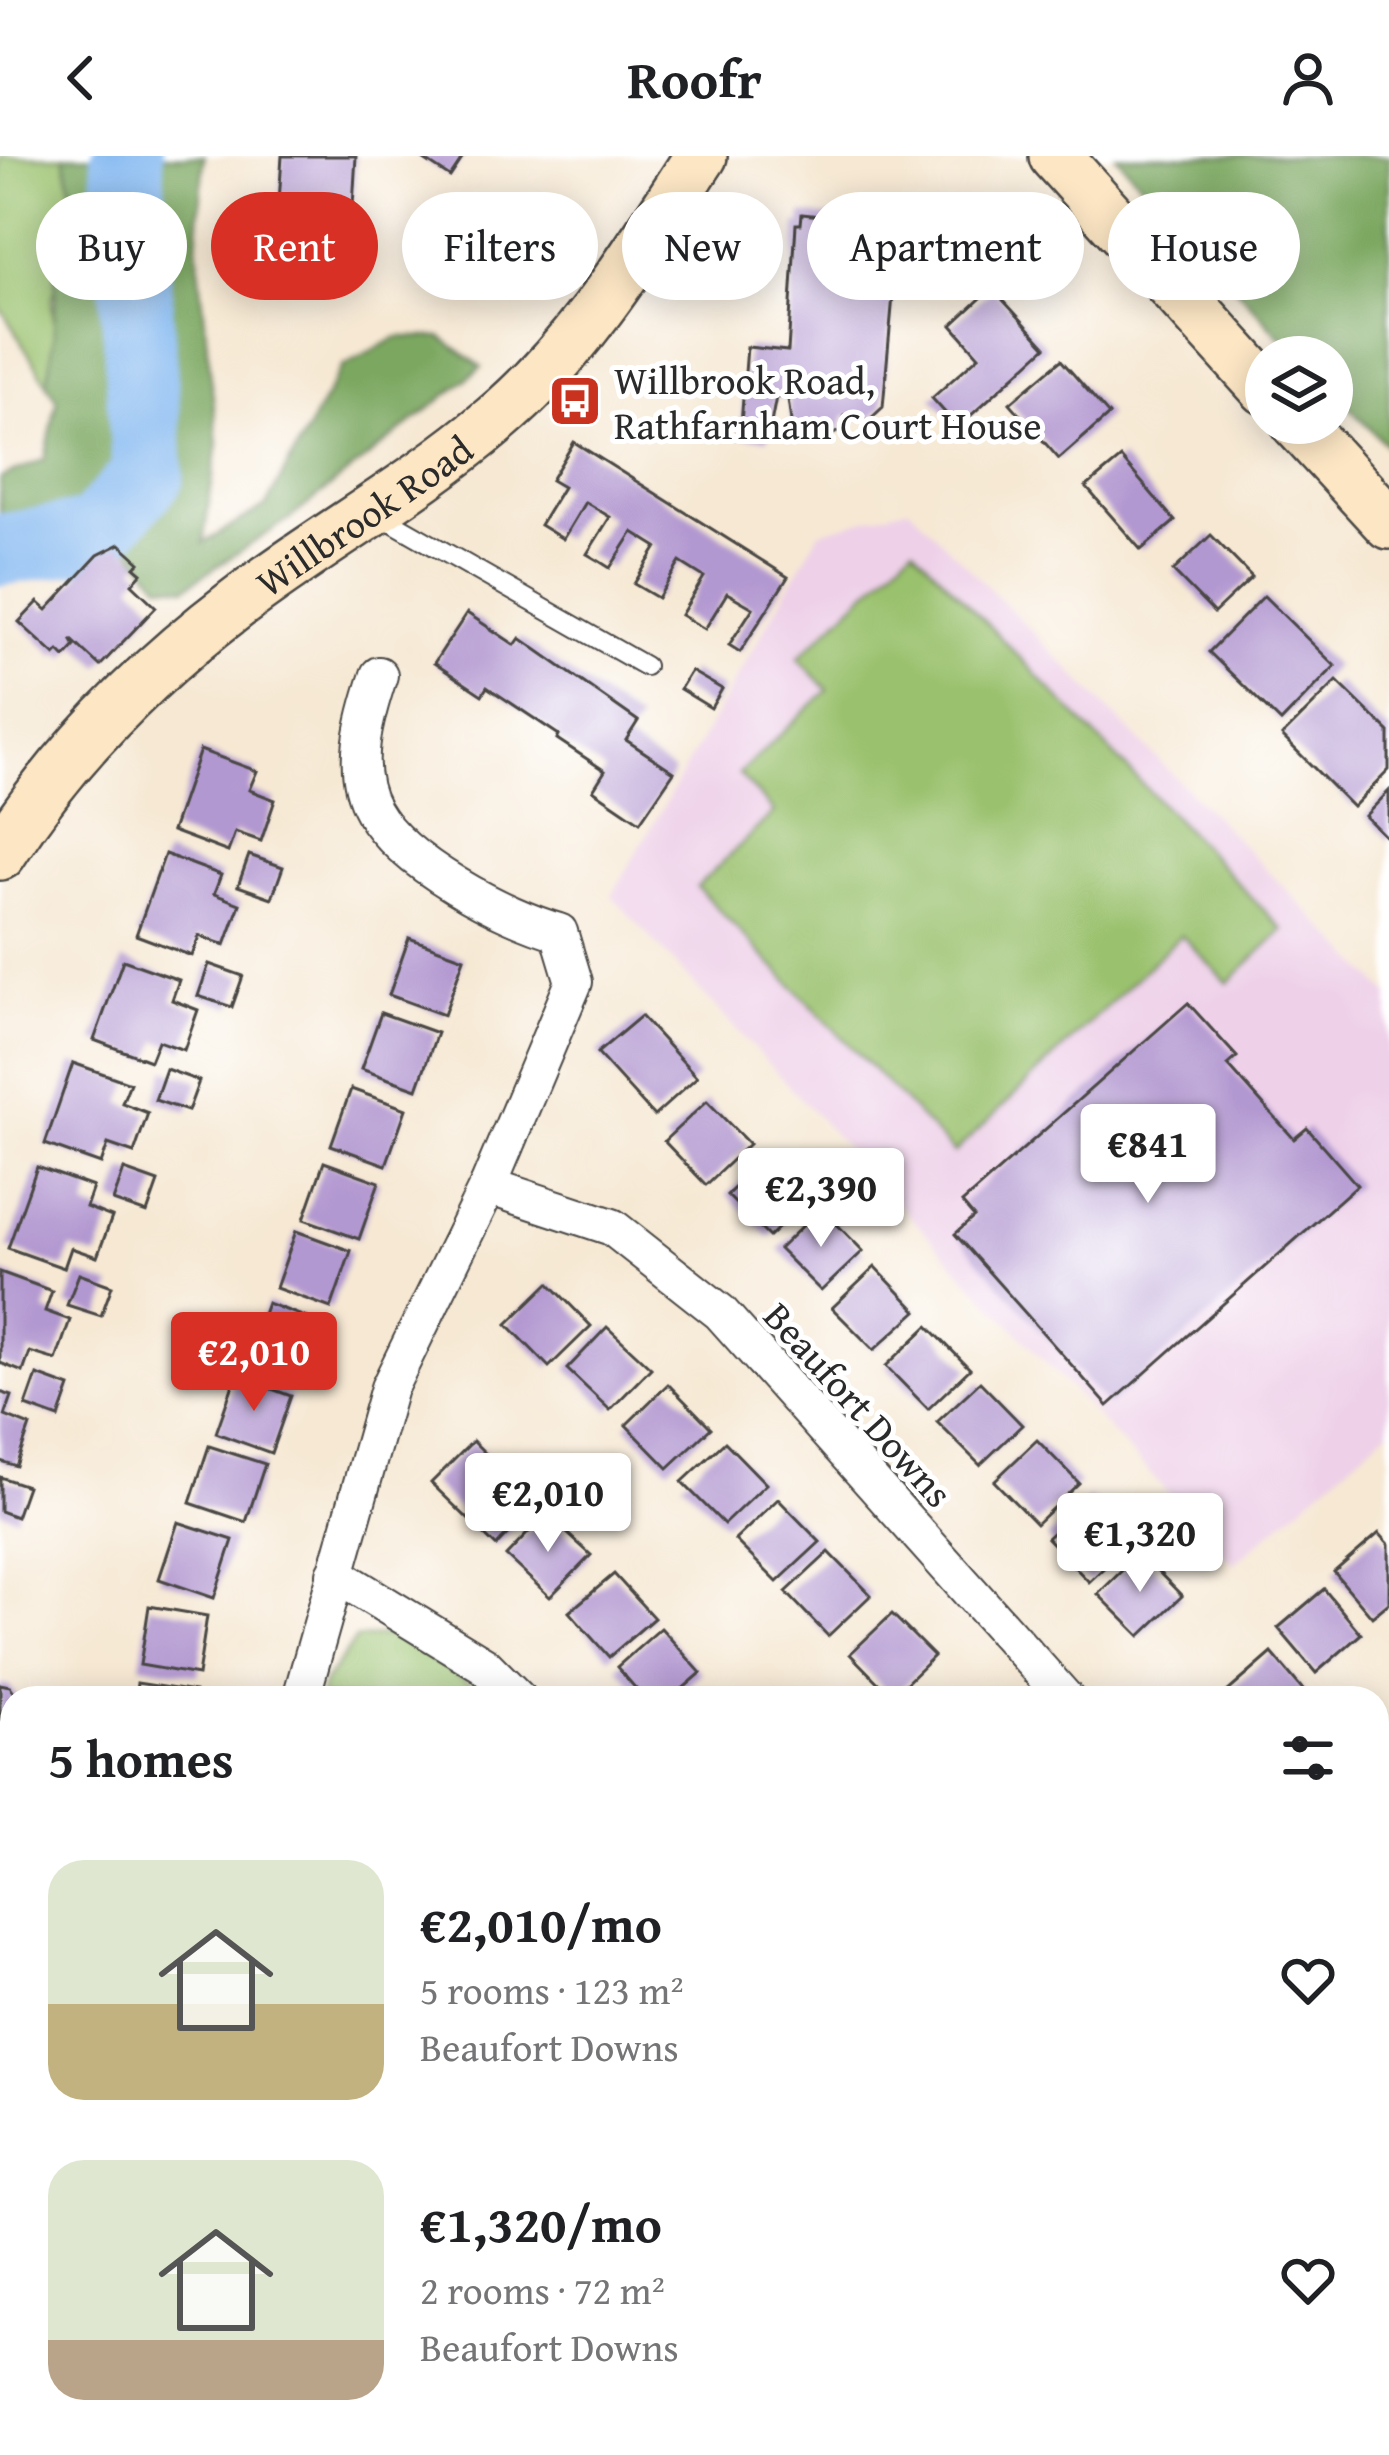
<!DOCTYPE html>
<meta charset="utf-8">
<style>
:root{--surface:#fff;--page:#f6f6f6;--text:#202124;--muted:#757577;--accent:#d93025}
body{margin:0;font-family:"Gentium Book Plus",serif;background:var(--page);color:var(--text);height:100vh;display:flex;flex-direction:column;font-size:45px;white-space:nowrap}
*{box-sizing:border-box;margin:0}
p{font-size:39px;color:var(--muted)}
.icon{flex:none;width:66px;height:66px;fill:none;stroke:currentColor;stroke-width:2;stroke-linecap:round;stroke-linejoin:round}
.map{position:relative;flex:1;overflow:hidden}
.panel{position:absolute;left:0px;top:1530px;width:1389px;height:771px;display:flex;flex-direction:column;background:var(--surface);border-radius:36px 36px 0 0;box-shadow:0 6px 30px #0003}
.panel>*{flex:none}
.top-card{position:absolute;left:36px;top:36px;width:1317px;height:108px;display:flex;gap:24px}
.controls{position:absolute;left:1245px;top:180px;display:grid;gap:24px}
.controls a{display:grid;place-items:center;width:108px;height:108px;border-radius:50%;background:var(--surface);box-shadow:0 6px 30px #0003;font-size:60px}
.price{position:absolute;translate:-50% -102px;padding:0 27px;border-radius:12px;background:#fff;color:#222;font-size:39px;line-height:78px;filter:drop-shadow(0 3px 6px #0008)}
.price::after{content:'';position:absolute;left:50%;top:72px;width:36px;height:27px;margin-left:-18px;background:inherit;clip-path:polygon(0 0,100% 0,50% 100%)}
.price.on{background:var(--accent);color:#fff}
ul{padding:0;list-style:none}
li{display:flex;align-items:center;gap:36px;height:300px;padding:0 48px}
li span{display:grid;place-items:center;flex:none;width:336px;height:240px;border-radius:36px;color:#555}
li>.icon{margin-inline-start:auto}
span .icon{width:144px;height:144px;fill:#fffc;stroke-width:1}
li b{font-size:51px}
h2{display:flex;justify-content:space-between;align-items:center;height:144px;padding:0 48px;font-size:51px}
.tag{padding:0 42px;border-radius:54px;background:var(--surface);box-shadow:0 6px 30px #0003;font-size:42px;line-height:108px}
.tag.on{background:var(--accent);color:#fff}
header{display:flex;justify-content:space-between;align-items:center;height:156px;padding:0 48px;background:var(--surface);font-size:54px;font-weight:600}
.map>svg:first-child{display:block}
.built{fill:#eed0e8}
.green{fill:#9ac16d;stroke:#62764c;stroke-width:3}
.forest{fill:#7ba760;stroke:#536946;stroke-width:3}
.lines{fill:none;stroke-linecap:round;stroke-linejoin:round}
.river{stroke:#82b7f0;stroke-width:72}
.building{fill:#b298d0}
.service-casing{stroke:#494744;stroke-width:22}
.minor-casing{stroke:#494744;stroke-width:40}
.secondary-casing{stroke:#494744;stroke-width:56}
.service{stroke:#fff;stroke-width:18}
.minor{stroke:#fff;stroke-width:36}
.secondary{stroke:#fce6c4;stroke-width:51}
.labels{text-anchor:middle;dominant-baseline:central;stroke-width:10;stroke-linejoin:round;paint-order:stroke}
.poi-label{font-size:39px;fill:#2b2b2b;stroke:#fff;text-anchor:start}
.street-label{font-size:39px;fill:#2b2b2b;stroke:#fff}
</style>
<header><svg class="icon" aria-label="back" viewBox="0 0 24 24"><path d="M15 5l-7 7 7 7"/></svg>Roofr<svg class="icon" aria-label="person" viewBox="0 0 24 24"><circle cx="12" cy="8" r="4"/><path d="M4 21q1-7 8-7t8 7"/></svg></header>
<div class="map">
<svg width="1389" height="2299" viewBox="0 0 1389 2299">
<rect width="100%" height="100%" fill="#fff"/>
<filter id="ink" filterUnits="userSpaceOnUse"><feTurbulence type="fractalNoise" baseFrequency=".00833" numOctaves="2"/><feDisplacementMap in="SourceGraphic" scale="24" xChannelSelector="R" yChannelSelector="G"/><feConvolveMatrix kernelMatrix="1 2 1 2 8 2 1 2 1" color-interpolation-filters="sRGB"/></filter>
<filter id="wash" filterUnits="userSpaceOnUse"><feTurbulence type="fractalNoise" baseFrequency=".004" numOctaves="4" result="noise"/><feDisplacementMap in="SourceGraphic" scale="48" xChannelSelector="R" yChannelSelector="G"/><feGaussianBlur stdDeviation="2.7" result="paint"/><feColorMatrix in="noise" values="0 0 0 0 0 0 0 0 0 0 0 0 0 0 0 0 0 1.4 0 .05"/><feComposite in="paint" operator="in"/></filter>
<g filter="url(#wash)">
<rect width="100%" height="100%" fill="#f6e8d3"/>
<g class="built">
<polygon points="909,351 1389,838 1389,1273 1234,1408 612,740 820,376"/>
<polygon points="1377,1757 1389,1761 1389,2299 248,2299 257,2289 1377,2289"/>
</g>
<g class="green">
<polygon points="0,0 64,0 81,76 51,143 57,184 47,227 0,151"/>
<polygon points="913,391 1283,774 1228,827 1181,779 954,997 697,731 774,656 739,618 828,534 798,502"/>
<polygon points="394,1478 491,1542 320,1542 324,1527 356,1483"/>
<polygon points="1377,1749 1389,1752 1389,2139 1377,2130"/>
<polygon points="844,2289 925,2289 923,2299 886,2299"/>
</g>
<g class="forest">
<path d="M64,0H204L197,90L218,288L203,387L266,350L342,211L398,181H441L482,211L292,361L186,431L160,428L120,381L90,400L0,409V322L45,303L57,244L47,227C58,178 53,129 59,78L81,76Z"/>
<polygon points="1116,0 1389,0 1389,292 1332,234 1332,201 1299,201"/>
</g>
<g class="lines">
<polyline class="river" points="0,394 94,379 148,319 127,0"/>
</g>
<g id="blocks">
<g class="building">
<polygon points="282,0 356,0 351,83 277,78"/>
<polygon points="418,0 464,0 450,21"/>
<polygon points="802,58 899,68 899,75 905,76 903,96 897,95 883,251 869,264 845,259 840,275 820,284 792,273 788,243 776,241 768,283 740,281 747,191 788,195 796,68 801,68"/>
<polygon points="992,132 1046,191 958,271 932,242 979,200 952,169"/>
<polygon points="1061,204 1109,259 1059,303 1010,247"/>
<polygon points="574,286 788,421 740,496 729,489 753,452 727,437 705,473 681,459 704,421 680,406 658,442 634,428 657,391 633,376 610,412 599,405 587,398 610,361 585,346 563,383 540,369 563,331 551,324"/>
<polygon points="1121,302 1175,365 1141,394 1086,331"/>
<polygon points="1211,379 1252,421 1214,457 1173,415"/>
<polygon points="120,388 140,406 135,411 142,417 132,428 156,451 100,510 71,483 75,490 65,501 59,495 55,499 19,466 38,446 47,454 98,399"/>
<polygon points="1264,440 1335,510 1281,566 1209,496"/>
<polygon points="467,457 515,489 520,482 638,565 626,584 674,616 640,666 593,634 605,615 557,583 559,579 487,531 482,539 434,507"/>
<polygon points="691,515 722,533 711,552 680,533"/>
<polygon points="1337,525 1389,576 1389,614 1353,651 1282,580"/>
<polygon points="200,594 257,615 249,634 275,644 261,685 235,676 228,696 172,675"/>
<polygon points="1389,635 1389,684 1365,660"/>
<polygon points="165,698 221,719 214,738 240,748 225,789 199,780 192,800 136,779"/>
<polygon points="249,699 283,711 272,742 238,730"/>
<polygon points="409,782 464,802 444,859 389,839"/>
<polygon points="123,804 179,824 172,844 198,854 184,894 158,885 150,905 94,884"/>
<polygon points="209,808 243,820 232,851 198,840"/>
<polygon points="1188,847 1237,901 1228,909 1294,983 1307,972 1357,1029 1108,1250 955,1078 974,1061 962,1047"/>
<polygon points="381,857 437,877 417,933 361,913"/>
<polygon points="641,860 697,921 654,960 597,897"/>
<polygon points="73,907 130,927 122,947 148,957 134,997 108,988 101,1008 45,988"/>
<polygon points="166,913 199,925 188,955 155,944"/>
<polygon points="351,933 406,953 386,1009 331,989"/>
<polygon points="707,945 749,988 706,1029 664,985"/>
<polygon points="769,998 811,1041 769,1081 727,1039"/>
<polygon points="324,1006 379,1026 359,1083 304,1063"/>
<polygon points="37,1011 93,1031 86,1051 112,1061 97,1101 71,1092 64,1112 8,1092"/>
<polygon points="124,1014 158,1026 147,1057 113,1045"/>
<polygon points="821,1052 863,1095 821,1135 779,1093"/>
<polygon points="296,1075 351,1095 331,1152 276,1132"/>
<polygon points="875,1111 917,1155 874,1194 832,1152"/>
<polygon points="0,1116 52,1135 45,1155 70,1164 56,1204 30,1196 23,1216 0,1207"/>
<polygon points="79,1118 112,1130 101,1160 67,1149"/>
<polygon points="549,1127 591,1170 549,1211 507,1168"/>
<polygon points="267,1147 321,1167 302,1224 247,1204"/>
<polygon points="928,1170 970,1213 928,1253 886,1210"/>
<polygon points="607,1171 651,1212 610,1254 567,1213"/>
<polygon points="37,1219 70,1231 59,1262 26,1250"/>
<polygon points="236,1220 291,1240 271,1297 216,1277"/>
<polygon points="980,1226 1022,1269 980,1309 937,1266"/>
<polygon points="668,1228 711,1272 668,1312 626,1269"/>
<polygon points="0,1236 12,1240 5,1260 30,1270 16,1310 0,1305"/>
<polygon points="1037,1284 1079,1327 1036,1368 994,1325"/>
<polygon points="473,1285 536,1348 496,1390 431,1327"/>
<polygon points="725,1286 766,1328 724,1368 682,1326"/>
<polygon points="209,1290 265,1308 246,1366 190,1347"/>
<polygon points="0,1321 27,1330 16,1361 0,1355"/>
<polygon points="1090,1342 1132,1385 1089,1426 1047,1382"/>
<polygon points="778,1343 820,1386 777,1426 735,1384"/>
<polygon points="546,1358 591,1399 550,1441 506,1400"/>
<polygon points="178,1366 233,1384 214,1442 159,1423"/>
<polygon points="1379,1377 1389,1388 1389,1447 1372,1461 1334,1416"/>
<polygon points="829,1396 871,1439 828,1480 786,1436"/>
<polygon points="1140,1397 1182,1440 1140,1480 1098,1438"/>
<polygon points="614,1418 654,1462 609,1501 569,1456"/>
<polygon points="1324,1433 1361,1478 1316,1517 1278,1472"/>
<polygon points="149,1450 207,1460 198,1519 140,1509"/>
<polygon points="892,1458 934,1500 892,1541 850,1498"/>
<polygon points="661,1472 701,1517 672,1542 644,1542 617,1511"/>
<polygon points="1272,1497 1310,1542 1220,1542 1249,1517"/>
<polygon points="137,1527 195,1536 194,1542 135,1542"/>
<polygon points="0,1528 10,1530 18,1542 12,1542 12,1618 0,1600"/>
<polygon points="0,2190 12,2200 12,2225 0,2239"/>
<polygon points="12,2248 12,2276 0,2266"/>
<polygon points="28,2289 78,2289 69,2299 35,2299"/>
<polygon points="141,2289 184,2289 176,2299 153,2299"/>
</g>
</g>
</g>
<g filter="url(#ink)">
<use href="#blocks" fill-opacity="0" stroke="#494744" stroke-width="3"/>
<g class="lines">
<g class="service-casing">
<g id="service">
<polyline points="378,358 645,510"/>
<polyline points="1377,2211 1389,2215"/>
<polyline points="574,2289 627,2299"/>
<polyline points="1336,2289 1349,2299"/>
<polyline points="529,2299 542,2289"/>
<polyline points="1301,2299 1313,2289"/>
</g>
</g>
<g class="minor-casing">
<g id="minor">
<polyline points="488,1030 612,1071 720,1156 1065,1542"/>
<polyline points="335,1418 484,1509 517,1542"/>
<path d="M301,1542L389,1232L488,1030L574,826L559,776C504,761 402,707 373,655C349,613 365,561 379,519"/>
<polyline points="1377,1692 1389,1659"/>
<polyline points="1377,1718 1389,1720"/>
</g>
</g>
<g class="secondary-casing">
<g id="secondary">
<polyline points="1055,0 1266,233"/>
<polyline points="1297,267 1389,367"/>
<path id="s1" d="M0,698C61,602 145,517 236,448C320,384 414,333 495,264C581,192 640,93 701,0"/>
</g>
</g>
<use href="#service" class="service"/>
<use href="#minor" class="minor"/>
<use href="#secondary" class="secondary"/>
</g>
</g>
<defs>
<g id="bus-square" transform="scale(2.7)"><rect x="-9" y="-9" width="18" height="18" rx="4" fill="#c8321e" stroke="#fff"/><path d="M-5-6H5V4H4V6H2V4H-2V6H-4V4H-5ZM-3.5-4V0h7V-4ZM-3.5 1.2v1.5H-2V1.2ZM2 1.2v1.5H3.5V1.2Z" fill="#fff"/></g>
</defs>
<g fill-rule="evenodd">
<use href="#bus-square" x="575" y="245"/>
</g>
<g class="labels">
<g class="poi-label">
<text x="614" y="223">Willbrook Road,<tspan x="614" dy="45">Rathfarnham Court House</tspan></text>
</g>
<g class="street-label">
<text stroke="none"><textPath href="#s1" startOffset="501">Willbrook Road</textPath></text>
<text transform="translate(859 1248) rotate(48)">Beaufort Downs</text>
</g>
</g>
</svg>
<div class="controls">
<a><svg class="icon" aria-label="layers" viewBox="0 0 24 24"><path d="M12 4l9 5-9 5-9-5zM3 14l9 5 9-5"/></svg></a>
</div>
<b class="price" style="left:1148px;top:1050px">€841</b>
<b class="price" style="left:821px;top:1094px">€2,390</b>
<b class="price on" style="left:254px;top:1258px">€2,010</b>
<b class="price" style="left:548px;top:1399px">€2,010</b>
<b class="price" style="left:1140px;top:1439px">€1,320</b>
<div class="top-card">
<a class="tag">Buy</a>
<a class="tag on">Rent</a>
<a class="tag">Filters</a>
<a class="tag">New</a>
<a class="tag">Apartment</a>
<a class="tag">House</a>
</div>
<section class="panel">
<h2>5 homes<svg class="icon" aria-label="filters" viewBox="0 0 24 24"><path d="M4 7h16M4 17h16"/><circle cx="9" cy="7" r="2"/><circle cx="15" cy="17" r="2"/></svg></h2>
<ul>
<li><span style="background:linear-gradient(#dfe7d0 60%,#c2b280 0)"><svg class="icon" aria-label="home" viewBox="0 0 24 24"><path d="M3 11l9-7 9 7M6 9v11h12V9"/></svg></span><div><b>€2,010/mo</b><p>5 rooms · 123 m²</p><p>Beaufort Downs</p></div><svg class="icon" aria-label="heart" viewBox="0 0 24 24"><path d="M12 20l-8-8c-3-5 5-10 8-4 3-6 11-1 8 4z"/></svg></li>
<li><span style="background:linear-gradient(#dfe7d0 75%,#b9a48a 0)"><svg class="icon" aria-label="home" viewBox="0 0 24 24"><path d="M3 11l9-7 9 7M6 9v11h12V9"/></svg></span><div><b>€1,320/mo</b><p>2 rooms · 72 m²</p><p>Beaufort Downs</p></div><svg class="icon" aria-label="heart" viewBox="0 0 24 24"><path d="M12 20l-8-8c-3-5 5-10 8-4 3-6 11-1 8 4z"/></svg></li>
</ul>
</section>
</div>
